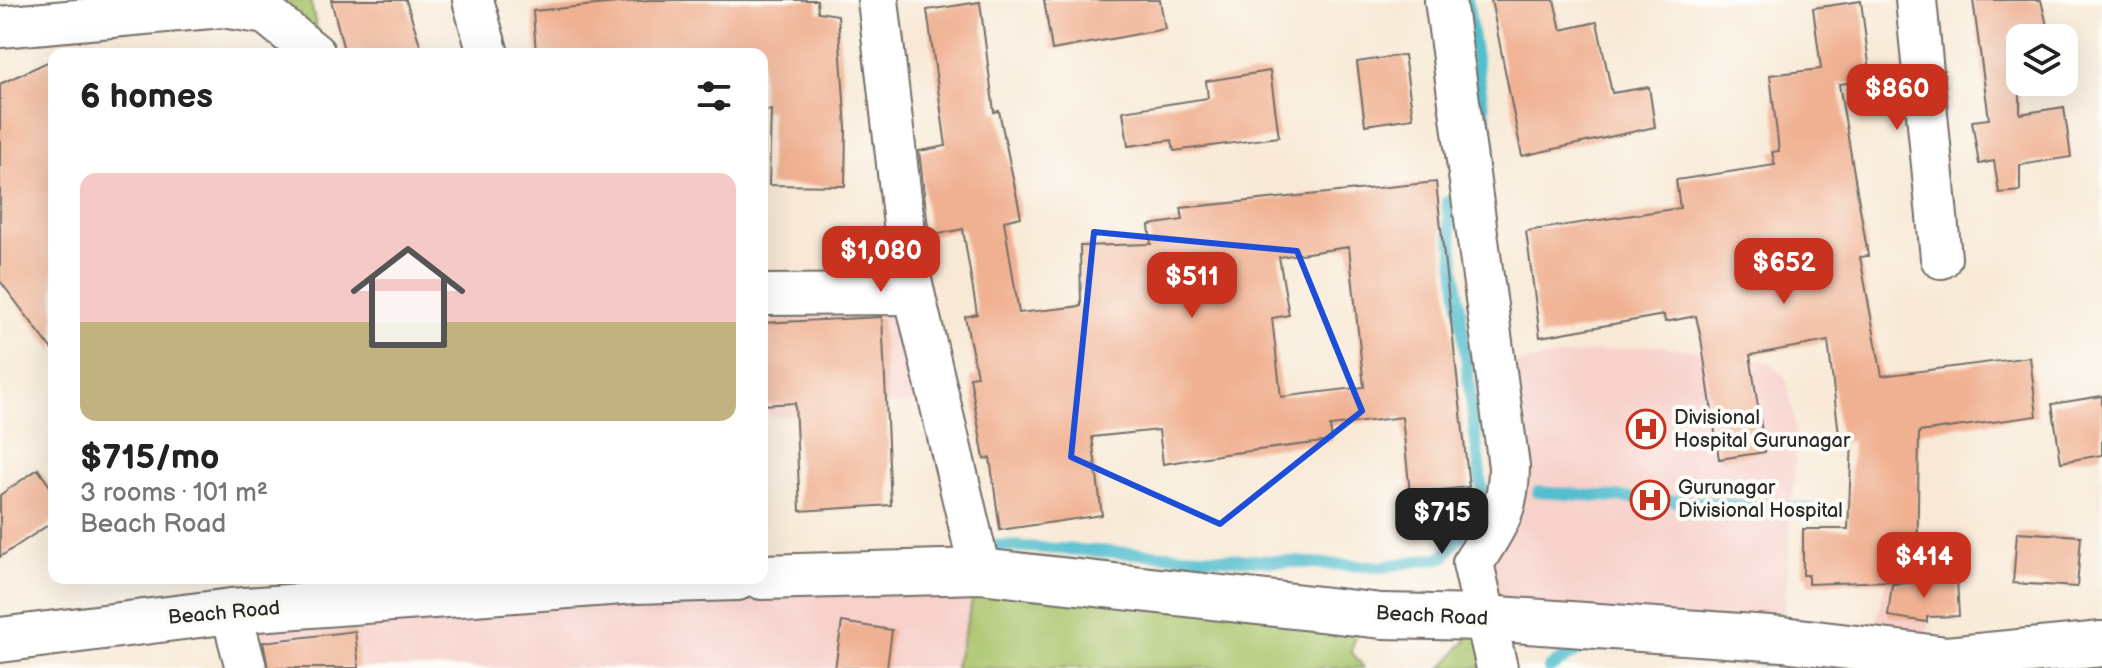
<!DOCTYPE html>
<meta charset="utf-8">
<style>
:root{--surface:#fff;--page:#f6f6f6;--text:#222;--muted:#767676;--accent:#c8321e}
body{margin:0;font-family:"Balsamiq Sans",sans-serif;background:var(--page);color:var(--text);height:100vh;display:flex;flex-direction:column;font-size:30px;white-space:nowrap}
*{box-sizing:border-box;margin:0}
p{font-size:26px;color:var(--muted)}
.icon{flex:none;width:44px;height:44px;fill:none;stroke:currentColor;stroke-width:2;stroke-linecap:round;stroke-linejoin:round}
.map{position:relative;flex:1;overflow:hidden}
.panel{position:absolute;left:48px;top:48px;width:720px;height:536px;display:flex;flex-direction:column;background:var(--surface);border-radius:16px;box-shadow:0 8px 32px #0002}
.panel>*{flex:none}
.buttons{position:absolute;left:2006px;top:24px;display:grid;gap:16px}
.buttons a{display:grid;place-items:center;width:72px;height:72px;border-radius:16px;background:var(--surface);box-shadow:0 8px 32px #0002;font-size:40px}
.price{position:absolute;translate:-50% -68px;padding:0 18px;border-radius:16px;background:var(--accent);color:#fff;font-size:26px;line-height:52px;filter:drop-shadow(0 2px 4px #0008)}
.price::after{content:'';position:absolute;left:50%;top:48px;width:24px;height:18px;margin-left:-12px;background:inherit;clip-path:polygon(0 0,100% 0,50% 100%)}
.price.current{background:#222;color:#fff}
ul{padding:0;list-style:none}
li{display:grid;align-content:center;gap:16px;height:424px;padding:0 32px}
li span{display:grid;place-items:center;height:248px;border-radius:16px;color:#555}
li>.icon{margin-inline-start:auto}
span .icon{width:144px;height:144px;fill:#fffc;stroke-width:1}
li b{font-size:34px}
h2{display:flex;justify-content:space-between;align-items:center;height:96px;padding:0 32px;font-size:34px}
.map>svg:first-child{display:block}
.built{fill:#f7d0ca}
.green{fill:#a8c369;stroke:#6a774a;stroke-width:2}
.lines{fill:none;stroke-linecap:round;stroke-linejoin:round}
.stream{stroke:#53bece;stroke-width:12}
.building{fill:#f0b192;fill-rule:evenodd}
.street-casing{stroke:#736e67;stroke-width:44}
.secondary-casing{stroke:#736e67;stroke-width:48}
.street{stroke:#fff;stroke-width:40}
.secondary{stroke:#fff;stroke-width:44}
.marked{fill:none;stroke:#1d4ed8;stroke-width:6;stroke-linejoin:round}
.labels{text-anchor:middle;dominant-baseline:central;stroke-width:8;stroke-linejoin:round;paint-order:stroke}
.poi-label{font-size:20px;fill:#2b2b2b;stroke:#fdfcf7;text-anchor:start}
.street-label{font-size:20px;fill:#2b2b2b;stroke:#fdfcf7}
</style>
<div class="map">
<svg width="2102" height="668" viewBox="0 0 2102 668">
<rect width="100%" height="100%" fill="#fdfcf7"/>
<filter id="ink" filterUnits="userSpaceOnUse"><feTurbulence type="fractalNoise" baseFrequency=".0125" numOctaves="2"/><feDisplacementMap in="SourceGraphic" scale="16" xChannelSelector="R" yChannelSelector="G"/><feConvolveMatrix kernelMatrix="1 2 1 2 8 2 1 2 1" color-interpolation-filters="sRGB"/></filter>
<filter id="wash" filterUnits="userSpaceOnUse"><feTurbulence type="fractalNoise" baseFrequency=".006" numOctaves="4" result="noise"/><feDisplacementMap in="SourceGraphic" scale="32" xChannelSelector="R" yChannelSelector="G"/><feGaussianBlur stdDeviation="1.8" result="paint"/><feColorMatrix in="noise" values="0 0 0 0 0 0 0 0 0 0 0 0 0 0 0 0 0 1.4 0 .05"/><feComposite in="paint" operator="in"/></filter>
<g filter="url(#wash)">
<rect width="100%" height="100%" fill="#f8e9d6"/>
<g class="built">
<polygon points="914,294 940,400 784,417 762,415 762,296"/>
<polygon points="1654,345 1769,361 1786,379 1793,410 1796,449 1783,639 1485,618 1495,367 1545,358"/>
<polygon points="1911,568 1936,575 1935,601 1925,642 1870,649 1889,570"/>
<polygon points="980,571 955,668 246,668 231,611"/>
</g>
<g class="green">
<polygon points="160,0 310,0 323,54 266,14"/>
<polygon points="980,571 1358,631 1351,651 1364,668 955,668"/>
<polygon points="1485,618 1497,668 1441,668 1445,665"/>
</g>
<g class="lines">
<g class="stream">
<polyline points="1467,0 1490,150"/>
<polyline points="1538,492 1835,511"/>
<polyline points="986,537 988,545 1380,567 1444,557 1480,510 1482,491 1447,202"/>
<polyline points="1756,659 1798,662"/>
<polyline points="1549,668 1588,645 1598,646"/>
<polyline points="2077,668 2102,667"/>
</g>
</g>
<g id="blocks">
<g class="building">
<polygon points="331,0 406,0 423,54 345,54"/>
<polygon points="649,0 817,0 818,12 838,15 846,128 845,186 769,185 771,110 762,111 762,54 536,54 533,11"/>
<polygon points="1044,0 1160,0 1165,29 1052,50"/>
<polygon points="1491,0 1554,0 1561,30 1597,22 1612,93 1649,87 1655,127 1522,156"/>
<polygon points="1973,0 2041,0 2050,38 2020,38 2020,114 2064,107 2071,157 2020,165 2020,191 1999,193 1994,161 1979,164 1972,121 1989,119"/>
<polygon points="1861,1 1871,80 1839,84 1868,256 1860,257 1882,376 2030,357 2037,416 1919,432 1917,580 1808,584 1808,575 1803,575 1803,529 1848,529 1852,441 1840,443 1828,341 1750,355 1765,452 1719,459 1701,338 1696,316 1665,322 1664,315 1540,337 1526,231 1680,208 1676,180 1775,165 1772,152 1779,151 1770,75 1821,69 1813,8"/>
<path d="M980,2L994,112L999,111L1021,217L1004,221L1019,313L1081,306L1080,246L1151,244L1149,225L1183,220L1181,208L1436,182L1469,487L1410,493L1402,417L1330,426L1332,441L1225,454L1163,464L1159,430L1092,437L1102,515L1000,530L990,458L984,459L970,377L977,376L965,317L977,314L963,229L929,236L919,151L946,146L927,10ZM1349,247L1364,387L1281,397L1272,318L1289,315L1279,257Z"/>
<polygon points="1404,55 1413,118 1365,125 1357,62"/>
<polygon points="54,59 54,352 0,281 0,84"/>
<polygon points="1270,71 1279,137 1174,151 1172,140 1128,146 1123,111 1208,98 1206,81"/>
<polygon points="882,317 891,505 800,511 795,403 762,405 762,323"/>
<polygon points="2102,396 2102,455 2061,462 2052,404"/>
<polygon points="38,469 54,492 54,521 0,557 0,495"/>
<polygon points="2017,532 2081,536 2077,587 2013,583"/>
<polygon points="1957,580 1959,616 1927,617 1927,622 1888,616 1892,584"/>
<polygon points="842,622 892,630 887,668 835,668"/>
<polygon points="355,631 359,668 268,668 263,642"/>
</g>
</g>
</g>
<g filter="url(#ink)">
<use href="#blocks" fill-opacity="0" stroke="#736e67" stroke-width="2"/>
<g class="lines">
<g class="street-casing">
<g id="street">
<polyline points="473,0 488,54"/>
<polyline points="878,0 910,276 980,571"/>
<path d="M1445,0L1509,466C1509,511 1496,527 1473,563L1497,668"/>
<polyline points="1916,0 1941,258"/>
<polyline points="0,27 222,7 266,14 315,54"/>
<polyline points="762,295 914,294"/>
<polyline points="231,611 246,668"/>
</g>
</g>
<g class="secondary-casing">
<g id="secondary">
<polyline points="762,577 980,571 1382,616 1485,618 1783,639 1947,659 2102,644"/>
<polyline points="0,640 231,611 635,581 737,578"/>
</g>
</g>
<use href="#street" class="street"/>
<use href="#secondary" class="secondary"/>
</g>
</g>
<path class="marked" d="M1094,232L1297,251L1362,411L1220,524L1071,457Z"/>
<defs>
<g id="hospital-ring" transform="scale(2)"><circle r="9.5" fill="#fdfcf7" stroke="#c8321e" stroke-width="1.5"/><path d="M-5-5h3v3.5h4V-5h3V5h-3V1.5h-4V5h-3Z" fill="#c8321e"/></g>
</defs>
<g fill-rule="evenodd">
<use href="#hospital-ring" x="1646" y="429"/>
<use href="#hospital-ring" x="1650" y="500"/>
</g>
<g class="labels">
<g class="poi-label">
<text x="1674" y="418">Divisional<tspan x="1674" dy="23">Hospital Gurunagar</tspan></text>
<text x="1678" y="488">Gurunagar<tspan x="1678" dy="23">Divisional Hospital</tspan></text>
</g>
<g class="street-label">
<text transform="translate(224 613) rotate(-5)">Beach Road</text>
<text transform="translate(1432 616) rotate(3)">Beach Road</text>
</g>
</g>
</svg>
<div class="buttons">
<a><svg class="icon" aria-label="layers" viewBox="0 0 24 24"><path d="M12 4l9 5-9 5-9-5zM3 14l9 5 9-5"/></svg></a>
</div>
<b class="price" style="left:1897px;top:132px">$860</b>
<b class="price" style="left:881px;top:294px">$1,080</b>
<b class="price" style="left:1784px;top:306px">$652</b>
<b class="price" style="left:1192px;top:320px">$511</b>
<b class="price current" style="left:1442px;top:556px">$715</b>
<b class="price" style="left:1924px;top:600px">$414</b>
<section class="panel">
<h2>6 homes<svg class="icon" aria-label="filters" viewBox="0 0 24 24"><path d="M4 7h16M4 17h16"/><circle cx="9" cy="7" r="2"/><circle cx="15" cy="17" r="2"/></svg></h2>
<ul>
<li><span style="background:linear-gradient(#f6c9c9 60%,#c2b280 0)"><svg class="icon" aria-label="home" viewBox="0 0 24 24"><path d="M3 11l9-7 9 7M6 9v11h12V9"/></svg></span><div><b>$715/mo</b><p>3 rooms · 101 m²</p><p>Beach Road</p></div></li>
</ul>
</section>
</div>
